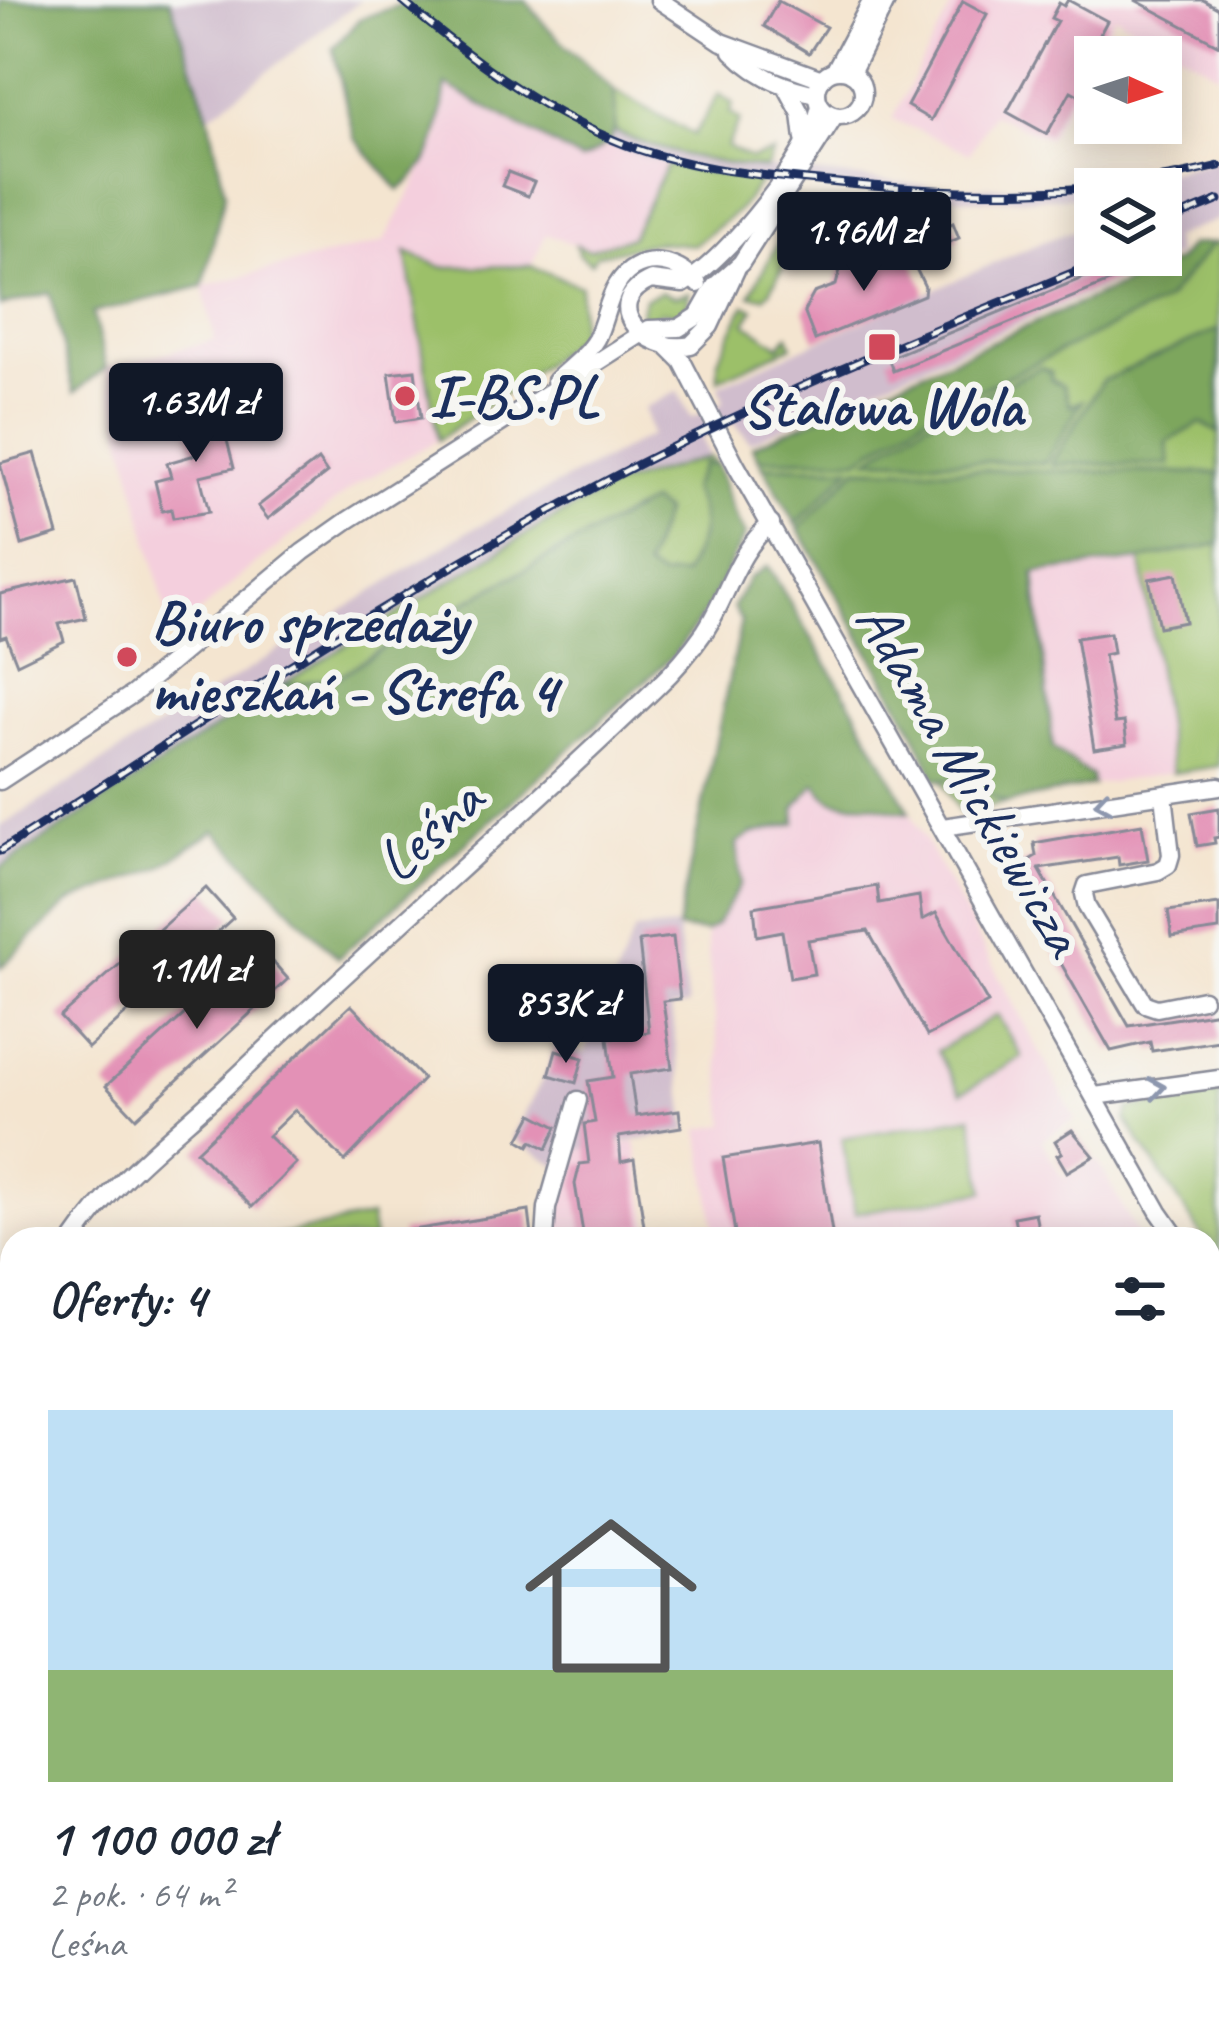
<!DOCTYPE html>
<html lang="pl">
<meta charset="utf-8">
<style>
:root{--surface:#fff;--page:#f2f2f3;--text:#1f2937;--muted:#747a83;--line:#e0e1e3;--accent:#111827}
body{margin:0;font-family:Caveat,sans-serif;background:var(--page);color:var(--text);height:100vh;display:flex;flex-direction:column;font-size:45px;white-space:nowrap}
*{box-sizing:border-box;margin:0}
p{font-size:39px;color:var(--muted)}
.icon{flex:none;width:66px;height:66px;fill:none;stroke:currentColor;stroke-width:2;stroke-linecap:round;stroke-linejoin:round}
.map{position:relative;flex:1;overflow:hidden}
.sheet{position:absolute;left:0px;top:1227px;width:1221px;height:807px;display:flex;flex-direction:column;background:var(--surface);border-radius:36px 36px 0 0;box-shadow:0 6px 30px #0003}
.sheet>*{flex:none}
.needle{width:78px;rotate:93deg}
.fabs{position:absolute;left:1074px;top:36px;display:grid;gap:24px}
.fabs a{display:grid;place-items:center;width:108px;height:108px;border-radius:0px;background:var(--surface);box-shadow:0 6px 30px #0003;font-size:60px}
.price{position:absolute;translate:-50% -102px;padding:0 27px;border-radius:12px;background:var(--accent);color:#fff;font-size:39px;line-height:78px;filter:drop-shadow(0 3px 6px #0008)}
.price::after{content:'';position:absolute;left:50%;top:72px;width:36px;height:27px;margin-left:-18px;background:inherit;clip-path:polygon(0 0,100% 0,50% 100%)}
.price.selected{background:#222;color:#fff}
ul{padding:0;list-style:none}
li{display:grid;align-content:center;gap:24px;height:636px;padding:0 48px}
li+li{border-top:3px solid var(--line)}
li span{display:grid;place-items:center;height:372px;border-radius:0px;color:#555}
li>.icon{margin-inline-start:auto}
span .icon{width:216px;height:216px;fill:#fffc;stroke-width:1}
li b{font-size:51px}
h2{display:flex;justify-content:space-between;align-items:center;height:144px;padding:0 48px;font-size:51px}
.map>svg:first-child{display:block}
.built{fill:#f4cfdd}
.industrial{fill:#d0bdcd}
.green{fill:#9cc069;stroke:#5c7864;stroke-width:3}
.forest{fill:#7da65d;stroke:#4c6a5e;stroke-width:3}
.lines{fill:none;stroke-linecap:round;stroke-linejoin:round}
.stream{stroke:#42b2bb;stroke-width:4.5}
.building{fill:#e391b6}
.minor-casing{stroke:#888a97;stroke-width:21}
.major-casing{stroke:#888a97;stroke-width:26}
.minor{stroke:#fff;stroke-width:16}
.major{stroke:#fbbb8c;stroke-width:21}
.rail-casing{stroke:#1b2f5e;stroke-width:9}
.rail{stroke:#f6f6f2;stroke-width:4.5;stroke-dasharray:14;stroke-linecap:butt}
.oneway{stroke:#8d97ae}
.poi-dot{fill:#d1495b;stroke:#f6f6f2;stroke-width:4.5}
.labels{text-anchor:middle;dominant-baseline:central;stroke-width:12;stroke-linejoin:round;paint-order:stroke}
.poi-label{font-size:60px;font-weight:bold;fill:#1b2f5e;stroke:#f6f6f2;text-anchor:start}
.street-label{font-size:60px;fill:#1b2f5e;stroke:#f6f6f2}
</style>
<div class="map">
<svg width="1219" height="2033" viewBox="0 0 1219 2033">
<rect width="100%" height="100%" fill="#f6f6f2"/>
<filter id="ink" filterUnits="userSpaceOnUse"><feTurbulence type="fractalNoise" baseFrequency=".00833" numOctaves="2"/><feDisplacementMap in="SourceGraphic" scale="24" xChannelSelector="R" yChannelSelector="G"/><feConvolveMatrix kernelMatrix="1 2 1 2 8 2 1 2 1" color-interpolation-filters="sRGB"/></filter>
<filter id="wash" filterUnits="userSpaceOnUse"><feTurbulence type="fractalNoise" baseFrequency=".004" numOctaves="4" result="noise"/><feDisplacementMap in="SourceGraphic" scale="48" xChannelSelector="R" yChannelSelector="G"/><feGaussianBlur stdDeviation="2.7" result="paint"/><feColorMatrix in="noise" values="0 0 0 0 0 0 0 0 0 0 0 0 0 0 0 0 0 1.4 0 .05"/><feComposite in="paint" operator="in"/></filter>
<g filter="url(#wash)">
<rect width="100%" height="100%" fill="#f4e5d0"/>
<g class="built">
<polygon points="955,0 1219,0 1219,74 1115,16 1092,57 1095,112 1069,100 1048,139 992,114 970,153 892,119"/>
<polygon points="446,85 581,160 609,146 667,165 631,237 588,250 546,234 531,266 442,267 407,253 438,440 359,483 243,574 172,637 106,368 215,340 203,286 384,242 439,139"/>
<polygon points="1142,560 1172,773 1092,785 1090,776 1053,749 1034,573"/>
<polygon points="854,708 1076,1119 1042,1140 1063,1178 1097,1159 1140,1239 716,1239 700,1129 726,1125 705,924 723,772"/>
<polygon points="636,1142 651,1239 552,1239 555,1197 571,1151"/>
<polygon points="1209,1497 1219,1541 1219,2033 812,2033 807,2022 1209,2022"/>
</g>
<g class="industrial">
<polygon points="0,0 361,0 209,116 0,219"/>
<polygon points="615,132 701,161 943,187 1075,185 1164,172 1219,159 1219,219 1172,238 1176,255 750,442 734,422 701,438 709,457 617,485 544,524 374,625 0,868 0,827 463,534 651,435 644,408 678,391 691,418 724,403 719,385 1042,242 1095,223 1095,255 1161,255 1161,189 1095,189 1095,195 1072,197 986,200 761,181 704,174 644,158 609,146"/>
<polygon points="677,927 688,1006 671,1009 688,1132 571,1151 564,1170 511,1138 547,1071 555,1044 585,1053 634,931"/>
</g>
<g class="green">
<path d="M614,90L694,135L719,94L733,104L730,113L740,120L727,147L751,159L773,153L766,169C713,163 664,153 615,132Z"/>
<polygon points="667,165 761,181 738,211 694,245 656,242 596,255 591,263 579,254 576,245 588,250 631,237"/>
<polygon points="785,229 796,244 770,291 764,297 750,295"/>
<polygon points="1219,243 1219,766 1172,773 1141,560 1035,573 1053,748 1091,776 1092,785 960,812 752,446 1177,261 1190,245"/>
<polygon points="406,252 442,267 531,266 581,286 579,335 525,379 438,440"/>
<polygon points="661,292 674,297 689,293 687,307 679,314 661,312 645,320 641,312 644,299"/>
<polygon points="745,305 754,309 746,323 780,346 788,335 792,346 718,379 718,359"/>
<path d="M709,457L716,465L703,463L692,488C711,522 700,542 684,575L660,577L645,568L664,513L650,502L389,644L338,677L280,686L544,524L617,485Z"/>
<polygon points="997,1015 1022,1057 961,1093 937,1051"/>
<polygon points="1219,1093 1219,1261 1209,1239 1204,1239 1126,1120 1130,1108"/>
<polygon points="972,1116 985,1191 855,1213 842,1138"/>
<polygon points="370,1217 374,1239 262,1239"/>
<polygon points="275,2022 766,2022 775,2033 284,2033"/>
</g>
<g class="forest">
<polygon points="0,0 170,0 209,116 225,193 203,286 93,313 106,368 74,393 50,293 0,306"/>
<path d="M414,0H526L545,25L614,90C617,132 620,140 581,160L446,85C438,131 440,159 399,190L354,138L333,49L359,19Z"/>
<polygon points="1213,243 1165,301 925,416 858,459 759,459 752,446 1177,261 1190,245"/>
<polygon points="1219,329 1219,433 1201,423 1167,442 1170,465 1051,464 1102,381"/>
<polygon points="1041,367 1051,372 1051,380 1063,386 1070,406 1082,401 1045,463 868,459 924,423"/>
<path d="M703,463L716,465C727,489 730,512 745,535L706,611L674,655L338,958L215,831L159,868L70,902L0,968V868L280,686L338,677L389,644L650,502L664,512L645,568L660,577L684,575C700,542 711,522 691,489Z"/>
<polygon points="763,466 851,467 796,524"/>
<polygon points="857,468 1219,473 1219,544 1141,560 1034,573 1053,748 1091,776 1092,785 1007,803 952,779 936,780 911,725 799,529"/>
<path d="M768,566L854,708L910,812C895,811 884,807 869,804C845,801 832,810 816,783L795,808L796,823L752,834L737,844L741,883L717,924L706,932L677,929L741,621L733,607L749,578Z"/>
<polygon points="0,1694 12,1694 12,2022 275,2022 284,2033 0,2033"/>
</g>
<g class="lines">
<g class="stream">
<polyline points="0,1762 12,1776"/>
<polyline points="225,2022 234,2033"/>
</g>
</g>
<g id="blocks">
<g class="building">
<polygon points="1068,0 1107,21 1088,57 1095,61 1095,104 1071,91 1047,134 1007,112 1057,21 1051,18 1059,3 1064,6"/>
<polygon points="1135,0 1203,0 1219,9 1219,45"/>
<polygon points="778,1 826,27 809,53 764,26"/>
<polygon points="963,1 987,14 931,120 907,106"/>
<polygon points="508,172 534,182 528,196 502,186"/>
<polygon points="953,223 959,238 943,245 936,229"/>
<polygon points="908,252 925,287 924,295 815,340 804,311 814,293 836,285 840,270 880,254 884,263"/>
<polygon points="1114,265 1119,278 893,371 888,358"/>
<polygon points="415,370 421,418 396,422 389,373"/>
<polygon points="218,405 234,468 200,476 209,512 173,518 171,509 162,511 155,481 171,477 167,463 195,455 184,413"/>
<polygon points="35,453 58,534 22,545 0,463"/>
<polygon points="318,460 327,473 268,519 258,506"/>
<polygon points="1176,574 1185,622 1159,627 1149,579"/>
<polygon points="76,577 86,618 59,624 64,641 17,664 6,636 0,638 0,594"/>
<polygon points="1110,633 1113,653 1104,655 1115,723 1124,722 1127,744 1094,749 1076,638"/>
<polygon points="1219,808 1219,837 1214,838 1215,843 1197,846 1191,813"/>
<polygon points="1142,824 1148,860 1119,865 1118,857 1039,869 1129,1026 1219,1012 1219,1041 1152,1051 1150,1042 1111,1051 1010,874 1005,875 1036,856 1034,843"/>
<polygon points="877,886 879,903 919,896 922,920 936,913 988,1003 927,1036 868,931 808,940 814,974 790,978 782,931 757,936 754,907"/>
<polygon points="206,888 233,918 88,1048 60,1017"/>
<polygon points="1219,904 1219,930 1172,937 1168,911"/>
<polygon points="673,937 680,999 663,1001 672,1068 630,1074 636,1116 679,1110 681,1127 619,1137 621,1162 634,1159 644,1226 632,1227 634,1239 584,1239 575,1184 580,1164 589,1163 584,1124 595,1122 588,1081 613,1077 608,1038 649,1032 639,941"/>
<polygon points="259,946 288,979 136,1118 106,1086"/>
<polygon points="351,1005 423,1079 345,1161 295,1110 268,1136 296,1163 252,1207 196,1151"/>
<polygon points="556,1050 583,1058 576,1083 549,1075"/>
<polygon points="533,1114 557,1127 547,1149 532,1141 529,1146 519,1140"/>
<polygon points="1072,1130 1094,1156 1067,1172 1057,1155 1062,1153 1055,1141"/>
<polygon points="818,1143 833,1239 736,1239 723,1158"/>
<polygon points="529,1211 532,1236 402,1239 401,1232"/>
<polygon points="1035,1213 1040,1239 1018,1239 1014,1217"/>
</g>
</g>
</g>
<g filter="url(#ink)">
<use href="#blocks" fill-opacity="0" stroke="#888a97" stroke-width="3"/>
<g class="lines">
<g class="minor-casing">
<g id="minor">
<polyline points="659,0 722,42 822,79"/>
<path d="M732,51C755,75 784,88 817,94"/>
<circle cx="840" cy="93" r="23"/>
<polyline points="835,70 872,0"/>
<polyline points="851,73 887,0"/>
<polyline points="787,88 801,114 804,139"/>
<path d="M736,270L710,326L691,345C646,355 597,304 651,280L683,284C727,259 812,154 820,105"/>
<polyline points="668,347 682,361 736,465 1159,1212 1178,1239"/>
<path d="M555,381C569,368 586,356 596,339C605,322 607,301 617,285C637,252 676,258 698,284"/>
<polyline points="0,781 133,694 303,552 347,521 649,329 679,328 698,316 715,286 741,263 835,116"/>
<polyline points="1164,795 1171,855 1168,865 1158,871 1087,885 1084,894 1087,907 1145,1004 1157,1008 1203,999"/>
<polyline points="943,827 1219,786"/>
<polyline points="1095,1096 1219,1079"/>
<path d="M74,1239C116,1177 175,1135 229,1084C369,949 517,822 657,687C674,671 691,651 705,631C728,596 737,550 771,524"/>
<polyline points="545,1239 547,1208 578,1100"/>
<polyline points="1209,1283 1219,1299"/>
<polyline points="12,1351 2,1449 12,1527"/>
<polyline points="1209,1398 1218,1375 1219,1348"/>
</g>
</g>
<g class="major-casing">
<g id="major">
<polyline points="1209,1418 1219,1416"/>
<polyline points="1209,1452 1219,1450"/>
<polyline points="0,1653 12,1648"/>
</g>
</g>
<use href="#minor" class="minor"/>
<use href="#major" class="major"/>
<g class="rail-casing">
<g id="rail">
<path d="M401,0C466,55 535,107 614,140C684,169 755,175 828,182C961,195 1088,199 1219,166"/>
<polyline points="1161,224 1219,200"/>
<path d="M0,851C195,727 387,597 591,489C760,398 939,328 1116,255"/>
</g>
</g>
<use href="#rail" class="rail"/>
</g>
<defs><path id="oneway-chevron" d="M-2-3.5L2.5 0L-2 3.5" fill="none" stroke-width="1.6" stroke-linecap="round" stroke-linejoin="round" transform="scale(3)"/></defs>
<g class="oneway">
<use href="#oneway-chevron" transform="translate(1103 802) rotate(171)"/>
<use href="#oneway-chevron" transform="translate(1157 1088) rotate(-9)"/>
</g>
</g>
<g class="poi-dot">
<rect x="867" y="332" width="30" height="30" rx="6"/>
<circle cx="405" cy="396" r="12"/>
<circle cx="127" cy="657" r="12"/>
</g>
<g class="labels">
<g class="poi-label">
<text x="429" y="396">I-BS.PL</text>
<text x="882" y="406" text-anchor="middle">Stalowa Wola</text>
<text x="151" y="622">Biuro sprzedaży<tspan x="151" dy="69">mieszkań - Strefa 4</tspan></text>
</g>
<g class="street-label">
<text transform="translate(971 778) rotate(60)">Adama Mickiewicza</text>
<text transform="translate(429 830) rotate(-42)">Leśna</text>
</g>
</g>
</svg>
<div class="fabs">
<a><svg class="needle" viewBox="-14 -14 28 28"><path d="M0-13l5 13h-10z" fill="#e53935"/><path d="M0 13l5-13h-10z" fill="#747a83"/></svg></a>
<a><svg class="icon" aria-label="layers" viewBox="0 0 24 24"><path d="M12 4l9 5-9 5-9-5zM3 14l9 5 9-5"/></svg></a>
</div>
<b class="price" style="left:864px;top:294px">1.96M zł</b>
<b class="price" style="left:196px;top:465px">1.63M zł</b>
<b class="price selected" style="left:197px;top:1032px">1.1M zł</b>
<b class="price" style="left:566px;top:1066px">853K zł</b>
<section class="sheet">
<h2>Oferty: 4<svg class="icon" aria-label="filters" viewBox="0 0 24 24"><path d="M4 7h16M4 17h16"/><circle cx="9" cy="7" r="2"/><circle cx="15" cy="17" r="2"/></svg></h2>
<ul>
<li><span style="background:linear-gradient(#bfe0f5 70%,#8fb573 0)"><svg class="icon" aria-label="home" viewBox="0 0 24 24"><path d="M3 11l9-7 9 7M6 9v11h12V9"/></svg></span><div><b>1 100 000 zł</b><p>2 pok. · 64 m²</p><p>Leśna</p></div></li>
</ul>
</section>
</div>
